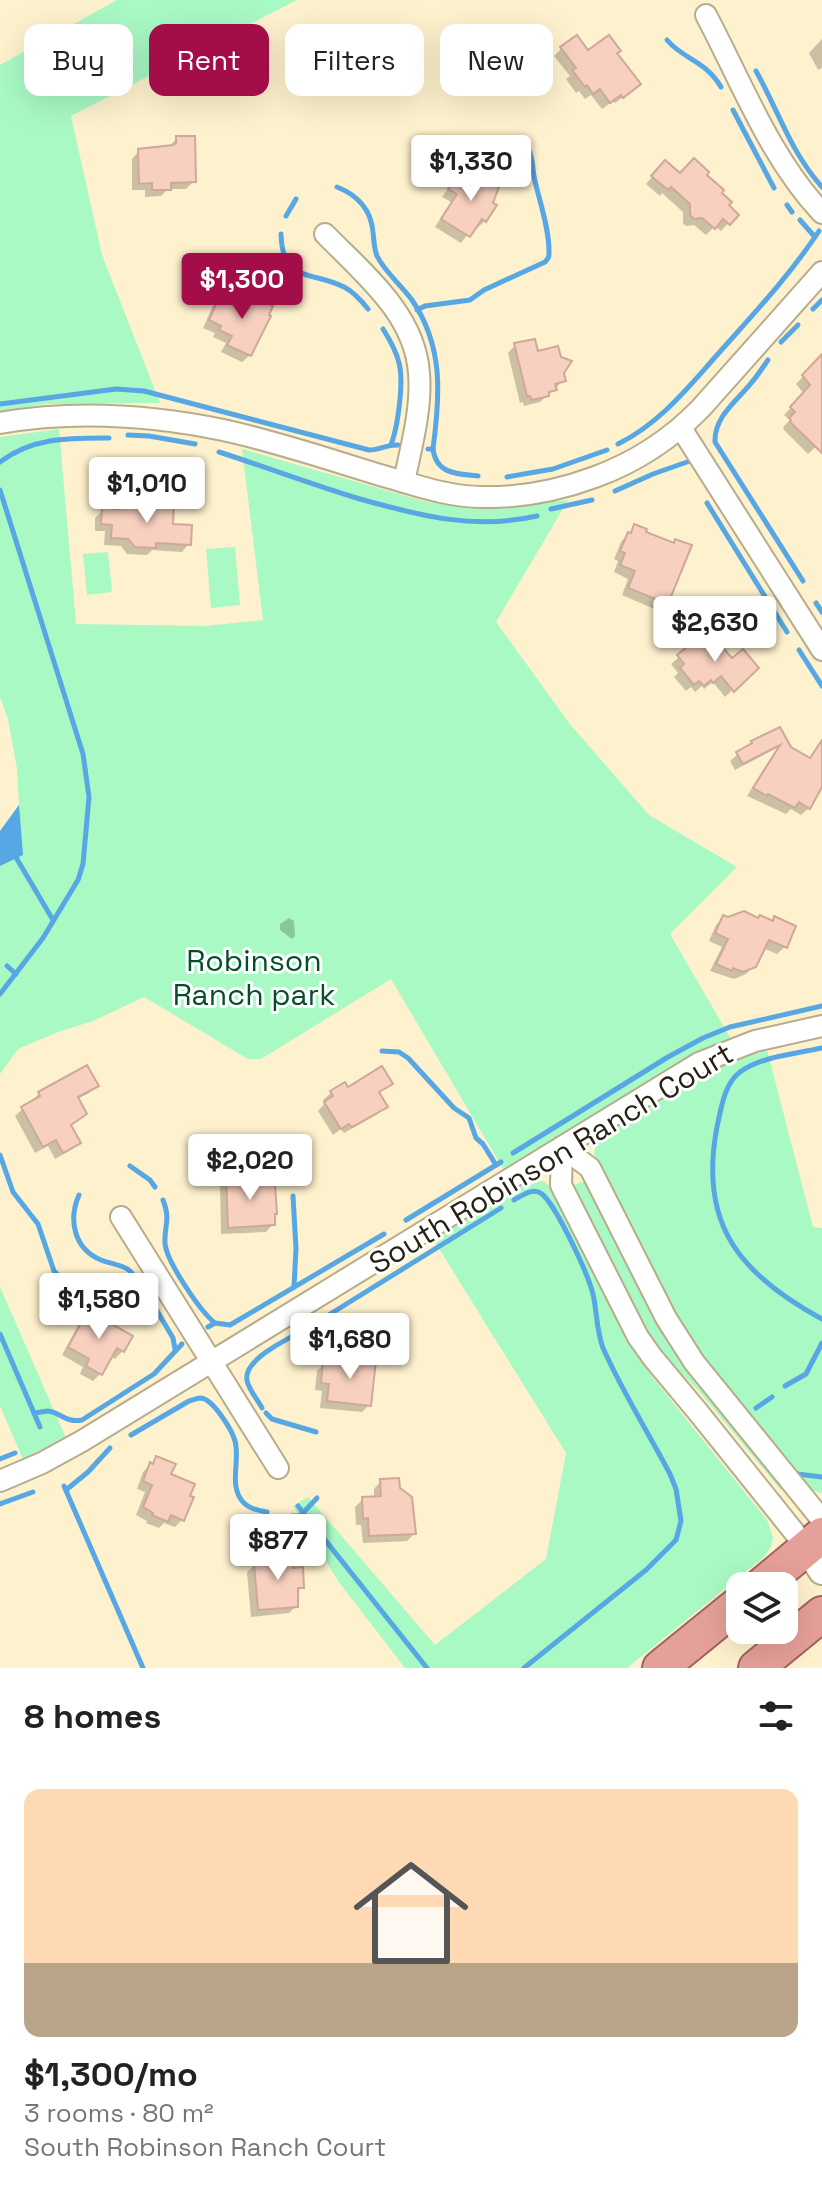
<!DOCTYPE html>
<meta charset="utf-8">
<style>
:root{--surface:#fff;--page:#f6f6f6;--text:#222;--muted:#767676;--accent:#a30d4a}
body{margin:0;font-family:"Space Grotesk",sans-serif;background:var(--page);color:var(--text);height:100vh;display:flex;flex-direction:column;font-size:30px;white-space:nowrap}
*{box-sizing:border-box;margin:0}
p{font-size:26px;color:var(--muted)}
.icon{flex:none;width:44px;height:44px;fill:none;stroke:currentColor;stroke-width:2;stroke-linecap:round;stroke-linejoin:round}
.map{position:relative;height:1668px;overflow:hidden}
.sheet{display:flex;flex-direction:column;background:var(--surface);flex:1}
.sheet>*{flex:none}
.top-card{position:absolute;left:24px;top:24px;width:774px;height:72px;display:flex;gap:16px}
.buttons{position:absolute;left:726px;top:1572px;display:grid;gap:16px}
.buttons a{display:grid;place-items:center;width:72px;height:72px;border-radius:16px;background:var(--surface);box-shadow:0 8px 32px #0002;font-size:40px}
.price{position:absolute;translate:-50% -68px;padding:0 18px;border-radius:8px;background:#fff;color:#222;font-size:26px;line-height:52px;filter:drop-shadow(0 2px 4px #0008)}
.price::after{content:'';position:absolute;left:50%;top:48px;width:24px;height:18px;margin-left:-12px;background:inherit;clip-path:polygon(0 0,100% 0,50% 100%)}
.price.current{background:var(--accent);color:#fff}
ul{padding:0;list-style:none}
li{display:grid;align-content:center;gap:16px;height:424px;padding:0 24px}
li span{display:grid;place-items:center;height:248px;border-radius:16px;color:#555}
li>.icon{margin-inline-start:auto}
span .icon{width:144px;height:144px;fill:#fffc;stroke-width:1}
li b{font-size:34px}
h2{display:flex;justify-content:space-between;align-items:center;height:96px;padding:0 24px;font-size:34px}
.chip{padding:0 28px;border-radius:16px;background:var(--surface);box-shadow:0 8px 32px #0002;font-size:28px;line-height:72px}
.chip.current{background:var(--accent);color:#fff}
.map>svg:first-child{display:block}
.green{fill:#a9f9c5}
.water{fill:#56a7e3}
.shadow{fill:#0003}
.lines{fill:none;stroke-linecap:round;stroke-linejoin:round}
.stream{stroke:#56a7e3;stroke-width:5}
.building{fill:#f7d0bf;stroke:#cea999;stroke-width:2}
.minor-casing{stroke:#b8ac8a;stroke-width:24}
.tertiary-casing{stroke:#b8ac8a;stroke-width:30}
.trunk-casing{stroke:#9f645b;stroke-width:38}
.minor{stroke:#fff;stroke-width:20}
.tertiary{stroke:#fff;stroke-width:26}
.trunk{stroke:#e6a09a;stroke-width:34}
.labels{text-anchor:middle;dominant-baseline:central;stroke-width:6;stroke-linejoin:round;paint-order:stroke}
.park-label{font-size:30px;fill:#054e2b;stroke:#fff}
.street-label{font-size:30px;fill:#272215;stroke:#fff}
</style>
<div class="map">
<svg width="822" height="1668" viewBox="0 0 822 1668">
<rect width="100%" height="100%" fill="#fef1cd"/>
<g class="green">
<polygon points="117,0 297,0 71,116 102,255 160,403 46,404 0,411 0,65"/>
<polygon points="59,429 76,624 205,626 263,620 242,449 427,502 466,507 524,505 568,500 496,622 569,723 649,815 737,867 670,934 731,1039 679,1063 505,1172 391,979 261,1059 248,1059 144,997 93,1021 58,1032 18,1049 0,1074 0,831 19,805 17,769 8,719 0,697 0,437"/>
<polygon points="235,547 240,605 211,608 206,549"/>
<polygon points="108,552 112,592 87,595 83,554"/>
<polygon points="767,1050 813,1227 822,1228 822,1493 810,1490 802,1484 791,1465 721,1380 687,1334 671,1306 594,1154 596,1145 601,1137 718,1066"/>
<polygon points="533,1179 545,1182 553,1189 633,1348 654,1379 767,1520 773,1537 771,1547 764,1557 627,1668 405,1668 338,1581 293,1506 308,1497 435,1645 546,1559 566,1453 433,1239"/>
<polygon points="580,1182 584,1182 588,1186 669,1341 785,1489 784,1490 781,1490 698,1390 660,1352 648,1337 575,1191 574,1186"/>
<polygon points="0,1287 66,1438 23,1459 0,1406"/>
</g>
<polygon class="water" points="19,805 23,855 0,866 0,831"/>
<g class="shadow">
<polygon points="822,39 822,68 818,70 809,53"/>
<polygon points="368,44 385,64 406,81 398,89 379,89 378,85 354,86 346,93 342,94 336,88 320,88 319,75 309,75 309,62 316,54 326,54 332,48 364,47"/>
<polygon points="562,48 588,53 615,54 631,91 615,103 613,101 602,109 591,95 585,99 579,91 576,93 566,79 570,76 554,56"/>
<polygon points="177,138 194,181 186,189 168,189 161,196 145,197 145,190 132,190 132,159 139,151 169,147"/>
<polygon points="658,170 680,176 704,175 719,193 726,206 736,215 721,231 715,226 706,235 694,225 686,226 683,223 683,212 662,193 660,196 646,184"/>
<polygon points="459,174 485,221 477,228 474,226 461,243 435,227 451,202 442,197"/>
<polygon points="223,293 244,303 250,298 250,355 242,362 221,352 226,343 213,337 215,333 203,328 215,301"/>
<polygon points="515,345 562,372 564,380 540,402 524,406 523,402 520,403 508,353"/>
<polygon points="818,361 822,365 822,441 808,454 784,430 783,427 790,420 784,415 804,394 796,384"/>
<polygon points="132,505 171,526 189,544 182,552 152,550 147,555 127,554 121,546 104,545 105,531 95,531 95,518 103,510 128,509"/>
<polygon points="635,526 643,533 672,544 676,541 666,603 659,611 622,595 628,579 614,572 618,561 614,559 621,542"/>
<polygon points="704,636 732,661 756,667 725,697 713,682 704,689 702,686 695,692 691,687 686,691 674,677 678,673 671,664"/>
<polygon points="780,730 790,748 822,767 822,784 809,808 801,815 791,809 786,814 747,796 777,748 735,770 730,761 752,742"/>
<polygon points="724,917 771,922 775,919 785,947 777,954 763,948 754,966 746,974 734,979 710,971 722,947 709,941 716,925"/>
<polygon points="289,918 294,921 295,936 292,939 280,930 280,924"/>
<polygon points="390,1083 377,1094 385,1107 378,1114 344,1133 341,1129 333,1135 318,1111 325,1103 323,1100 331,1093 344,1085 347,1090"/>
<polygon points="96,1085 89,1093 77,1099 85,1114 69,1127 78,1143 71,1150 55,1159 48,1146 35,1153 15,1116 39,1094"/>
<polygon points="227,1176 251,1187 273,1224 266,1232 221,1234 220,1183"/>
<polygon points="89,1311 123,1351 115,1359 110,1356 100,1374 93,1381 80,1374 83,1367 62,1355 82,1318"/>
<polygon points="352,1360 369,1405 362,1412 320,1408 322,1391 315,1390 317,1371 324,1364 346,1366"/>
<polygon points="157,1458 169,1475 182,1520 175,1527 164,1523 159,1528 146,1523 147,1521 136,1515 145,1492 137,1489 143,1472"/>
<polygon points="381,1481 414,1534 407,1541 363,1543 361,1525 356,1525 355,1507 363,1499 374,1499 374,1489"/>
<polygon points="272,1553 291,1570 302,1587 296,1593 296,1606 289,1613 251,1617 247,1572 255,1565 265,1564 265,1560"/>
</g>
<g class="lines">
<g class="stream">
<path d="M667,40C684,60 705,60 721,87"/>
<path d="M756,71C779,112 790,151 822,187"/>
<polyline points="733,110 774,188"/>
<path d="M337,187C357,195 371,209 373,232C374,241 374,248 377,256C385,272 401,285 412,300C444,347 440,396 433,449"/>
<polyline points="787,205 792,212"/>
<polyline points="286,216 296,199"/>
<polyline points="800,220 815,237"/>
<path d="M281,234C282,283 313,271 344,287C354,292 361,300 368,309"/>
<polyline points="813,309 822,300"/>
<path d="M417,310L425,306L470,300L484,290L545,262C549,257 549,258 549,251C549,228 540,203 535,181C532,170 534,159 528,149C524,143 519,141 513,138"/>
<path d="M383,329C390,340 396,350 399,363C404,382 398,426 391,445"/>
<polyline points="781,342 798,325"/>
<path d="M768,360C763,367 758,375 752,382C738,400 714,416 715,442L803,581"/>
<path d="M0,404L116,389L144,391L369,450C380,450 388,444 398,445"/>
<polyline points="128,435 149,436 195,444"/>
<path d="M618,444C663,422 693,381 726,345C759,308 792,272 819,231"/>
<path d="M428,449H433C436,474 457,474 478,476"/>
<path d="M219,452C266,467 313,485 360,499C420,516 475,530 537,516"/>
<path d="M0,462C33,437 69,438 109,438"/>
<polyline points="507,477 553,469 607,450"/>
<polyline points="0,490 83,754 89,797 83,864 78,880 43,938 0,994"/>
<polyline points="615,491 653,474 687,462"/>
<polyline points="707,503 787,632"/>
<polyline points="551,509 592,500"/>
<polyline points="816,603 822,612"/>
<polyline points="799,650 822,686"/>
<polyline points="14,854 53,920"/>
<polyline points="7,966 16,974"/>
<path d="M822,1048C796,1054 762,1056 740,1072C724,1084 721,1109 717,1127C698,1225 741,1275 822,1319"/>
<polyline points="382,1051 399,1052 408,1058 454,1108 469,1118 476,1138 483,1144 496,1165"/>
<polyline points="513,1153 668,1057 703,1038 730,1027 822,1006"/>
<polyline points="0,1155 13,1192 38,1224 54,1271 65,1282 78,1288 85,1288 94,1281 126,1283 135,1278"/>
<polyline points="130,1166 150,1180 155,1187"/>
<path d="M79,1195C68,1220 74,1249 101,1260C115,1266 132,1264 136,1282"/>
<polyline points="293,1196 296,1249 294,1287"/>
<path d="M163,1200C171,1221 164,1225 165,1243C166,1261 200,1311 215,1323"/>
<path d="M514,1200C523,1195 533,1187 542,1194C557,1207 591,1279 594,1299C597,1316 597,1332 603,1348C622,1391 648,1432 670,1474L676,1489L681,1521L676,1540L646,1570L524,1668"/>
<polyline points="406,1220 501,1162"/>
<polyline points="153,1304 173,1338 175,1349"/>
<polyline points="327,1316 501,1208"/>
<polyline points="208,1327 215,1323 230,1325 384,1234"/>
<polyline points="0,1334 40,1427"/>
<polyline points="785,1386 806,1374 822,1343"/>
<path d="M262,1408C258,1400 248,1389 247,1380C243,1359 290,1338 306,1329"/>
<polyline points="756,1408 772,1397"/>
<path d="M34,1413C35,1413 47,1411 48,1411C62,1413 65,1423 82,1420L154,1374L182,1344"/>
<polyline points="266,1413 272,1419 316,1432"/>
<path d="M131,1435L189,1401C193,1400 196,1398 201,1398C213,1399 232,1430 235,1441C240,1460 230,1481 240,1498C246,1508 256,1510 267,1512"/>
<polyline points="0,1459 15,1453"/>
<polyline points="797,1474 822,1477"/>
<polyline points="64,1486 143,1668"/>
<polyline points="66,1490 88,1472 110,1448"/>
<polyline points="0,1504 33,1492"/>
<polyline points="298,1506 427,1668"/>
<polyline points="292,1516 300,1516 317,1498"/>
</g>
</g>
<g class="building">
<polygon points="577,35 588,50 609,35 621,51 617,53 641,84 623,98 621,95 610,103 600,89 593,94 587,85 585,87 572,70 576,68 560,47"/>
<polygon points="386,41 387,62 407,61 408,82 385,83 385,79 362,79 356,87 349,87 344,81 326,82 326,68 316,69 315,52 331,52 331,46 367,45 367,42"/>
<polygon points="176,136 195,136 196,182 171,183 171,190 152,190 152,183 139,184 138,149 173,145 176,143"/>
<polygon points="694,158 709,172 707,175 724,190 722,193 732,202 729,205 739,215 730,225 723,219 715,229 702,218 694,219 690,215 690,204 671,187 668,190 651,176 665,160 680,173"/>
<polygon points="459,172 467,177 470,172 484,181 486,178 499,187 493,203 497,205 486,222 482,219 470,237 441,219 457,194 448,189"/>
<polygon points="222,291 246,302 249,295 273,306 269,315 271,316 251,356 227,345 232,336 219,330 221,326 209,320"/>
<polygon points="535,339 538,351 558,346 561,357 572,361 564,373 566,381 555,384 557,390 549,392 549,396 532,400 530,396 527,396 514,343"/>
<polygon points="822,354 822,453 790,422 791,420 789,418 795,412 790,407 810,385 802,375"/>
<polygon points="157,502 174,503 173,524 192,525 191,545 156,543 156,548 135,547 128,539 111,538 112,525 101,524 102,508 120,509 120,507 131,507 131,503 157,505"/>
<polygon points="634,524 647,529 646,532 674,543 675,539 692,545 668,604 628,588 635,571 620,565 625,553 620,551 628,532 631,533"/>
<polygon points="704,633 710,640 713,637 732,658 743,649 759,668 734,692 721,676 713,683 711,680 704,686 699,681 694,685 680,668 684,664 677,655"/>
<polygon points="780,727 791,747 810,758 822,740 822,787 810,809 799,802 795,808 768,794 767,796 753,788 780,745 743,764 736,752 752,743 751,741"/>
<polygon points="744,911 758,918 760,915 773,921 774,916 796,926 787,948 769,940 756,967 743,972 733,968 732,971 716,964 728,939 715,933 723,915 728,917"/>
<polygon points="87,1065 99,1086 78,1097 87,1114 71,1125 81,1143 63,1153 56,1140 43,1147 21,1107 40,1096 38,1092"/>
<polygon points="382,1066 393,1084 379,1092 388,1107 352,1127 349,1124 341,1129 324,1102 333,1096 330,1091 345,1082 348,1087"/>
<polygon points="252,1171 253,1185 275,1185 277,1214 275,1214 275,1225 228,1228 226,1174"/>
<polygon points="89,1308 111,1320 110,1323 133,1336 124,1352 117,1348 102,1375 86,1366 89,1359 68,1347"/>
<polygon points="351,1358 376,1360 371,1406 327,1401 329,1384 321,1383 323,1361 350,1364"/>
<polygon points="156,1456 176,1464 171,1474 195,1484 190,1496 194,1497 184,1521 171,1515 168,1522 152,1515 153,1513 143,1507 152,1485 143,1481 150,1462 153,1464"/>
<polygon points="399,1478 400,1488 412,1497 416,1534 369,1536 368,1518 363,1519 362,1497 381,1496 380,1479"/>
<polygon points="292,1549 293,1568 303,1567 304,1588 298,1588 298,1607 258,1610 254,1563 272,1561 271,1551"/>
</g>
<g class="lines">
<g class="minor-casing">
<g id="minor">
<path d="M706,15C741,81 770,158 822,213"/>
<path d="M325,234C363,273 415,314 419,373C422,409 411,447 404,482"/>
<path d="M0,423C74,410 150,415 223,430C279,442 333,461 387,477C418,486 450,497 482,497C520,498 560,490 595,477C636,462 671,439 701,408L822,272"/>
<polyline points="681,428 822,650"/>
<polyline points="562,1147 561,1185 638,1337 653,1358 698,1412 807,1548"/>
<polyline points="562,1147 590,1168 666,1318 694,1362 822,1520"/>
<polyline points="121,1217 278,1468"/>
<polyline points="0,1481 42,1463 82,1441 699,1063 755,1041 822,1026"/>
</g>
</g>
<g class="tertiary-casing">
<polyline id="tertiary" points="807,1548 822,1571"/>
</g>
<g class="trunk-casing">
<g id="trunk">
<polyline points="761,1586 822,1535"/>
<polyline points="660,1668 740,1603"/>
<polyline points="756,1668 822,1614"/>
</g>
</g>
<use href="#minor" class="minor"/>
<use href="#tertiary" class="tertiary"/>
<use href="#trunk" class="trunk"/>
</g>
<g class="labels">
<g class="park-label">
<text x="254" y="960">Robinson<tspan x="254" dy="34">Ranch park</tspan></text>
</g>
<g class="street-label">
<text transform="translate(551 1158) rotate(-31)">South Robinson Ranch Court</text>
</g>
</g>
</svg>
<div class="buttons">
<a><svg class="icon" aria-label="layers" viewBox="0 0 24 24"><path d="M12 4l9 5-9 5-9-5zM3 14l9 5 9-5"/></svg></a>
</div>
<b class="price" style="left:471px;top:203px">$1,330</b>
<b class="price current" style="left:242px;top:321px">$1,300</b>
<b class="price" style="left:147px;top:525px">$1,010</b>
<b class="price" style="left:715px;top:664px">$2,630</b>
<b class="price" style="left:250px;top:1202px">$2,020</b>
<b class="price" style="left:99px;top:1341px">$1,580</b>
<b class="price" style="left:350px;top:1381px">$1,680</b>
<b class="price" style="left:278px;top:1582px">$877</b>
<div class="top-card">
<a class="chip">Buy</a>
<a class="chip current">Rent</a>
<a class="chip">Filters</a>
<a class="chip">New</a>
</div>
</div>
<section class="sheet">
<h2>8 homes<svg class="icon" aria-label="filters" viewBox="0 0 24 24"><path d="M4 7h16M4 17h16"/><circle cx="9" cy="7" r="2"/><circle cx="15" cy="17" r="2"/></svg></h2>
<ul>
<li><span style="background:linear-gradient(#ffd9b3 70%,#b9a48a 0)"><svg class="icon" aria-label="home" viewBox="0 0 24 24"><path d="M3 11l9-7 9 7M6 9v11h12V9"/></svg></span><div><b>$1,300/mo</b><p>3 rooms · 80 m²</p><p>South Robinson Ranch Court</p></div></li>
</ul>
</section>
